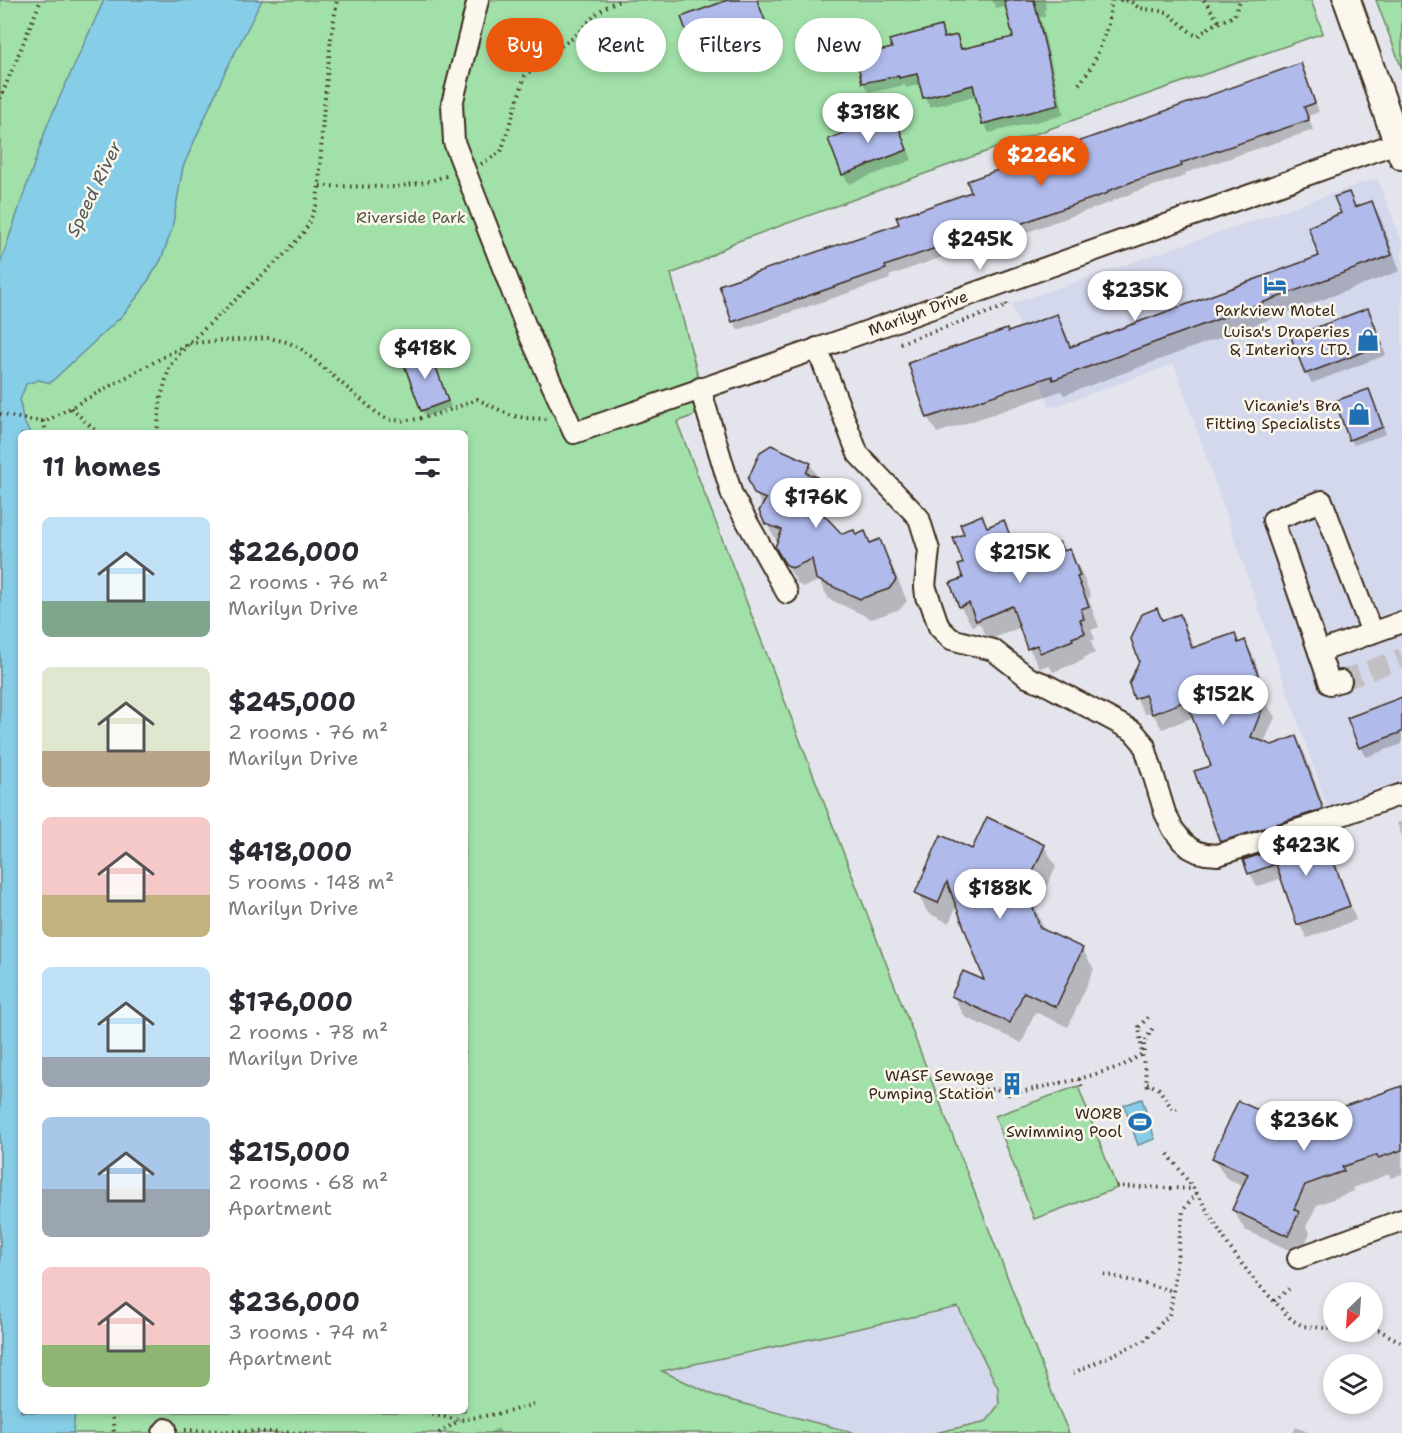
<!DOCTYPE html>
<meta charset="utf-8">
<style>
:root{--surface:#fff;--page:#f2f2f3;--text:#2b2b33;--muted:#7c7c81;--accent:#ea580c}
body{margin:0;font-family:"Shantell Sans",sans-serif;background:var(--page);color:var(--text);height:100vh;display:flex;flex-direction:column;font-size:22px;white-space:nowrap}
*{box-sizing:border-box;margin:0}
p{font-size:20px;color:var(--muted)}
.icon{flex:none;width:33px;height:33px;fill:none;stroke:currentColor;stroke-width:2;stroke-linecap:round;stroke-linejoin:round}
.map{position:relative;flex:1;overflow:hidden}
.side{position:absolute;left:18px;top:430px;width:450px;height:984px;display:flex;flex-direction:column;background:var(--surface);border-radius:9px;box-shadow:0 3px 9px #0003}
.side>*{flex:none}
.top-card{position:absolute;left:486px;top:18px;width:570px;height:54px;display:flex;gap:12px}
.needle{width:39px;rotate:205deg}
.buttons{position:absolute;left:1323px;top:1282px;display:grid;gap:12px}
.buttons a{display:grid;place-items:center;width:60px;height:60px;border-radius:50%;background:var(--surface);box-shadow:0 3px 9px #0003;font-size:30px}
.price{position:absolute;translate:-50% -51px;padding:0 14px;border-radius:21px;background:#fff;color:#222;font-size:20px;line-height:39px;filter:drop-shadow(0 2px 3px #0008)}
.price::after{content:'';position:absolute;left:50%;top:36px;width:18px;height:14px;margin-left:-9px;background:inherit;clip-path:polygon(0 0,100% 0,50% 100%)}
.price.on{background:var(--accent);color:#fff}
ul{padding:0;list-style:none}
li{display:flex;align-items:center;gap:18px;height:150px;padding:0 24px}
li span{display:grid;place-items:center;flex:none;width:168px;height:120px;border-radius:9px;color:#555}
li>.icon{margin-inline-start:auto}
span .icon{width:72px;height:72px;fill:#fffc;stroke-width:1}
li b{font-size:26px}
h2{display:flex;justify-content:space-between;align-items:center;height:72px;padding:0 24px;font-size:26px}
.pill{padding:0 21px;border-radius:27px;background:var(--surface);box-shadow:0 3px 9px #0003;font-size:21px;line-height:54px}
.pill.on{background:var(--accent);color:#fff}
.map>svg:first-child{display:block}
.built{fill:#d4d8ec}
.green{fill:#a1e0a9;stroke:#6e8564;stroke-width:1.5;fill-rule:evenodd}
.water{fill:#86cee7;stroke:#688c97;stroke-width:1.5}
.shadow{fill:#0003}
.building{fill:#b0bbec;stroke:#3b2a1e;stroke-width:1.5}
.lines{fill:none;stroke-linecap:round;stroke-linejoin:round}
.minor-tunnel{stroke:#c2c0c3;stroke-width:20;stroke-dasharray:20 10;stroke-linecap:butt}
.minor-casing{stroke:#3b2a1e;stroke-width:24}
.major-casing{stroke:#3b2a1e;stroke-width:30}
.path{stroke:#3b2a1e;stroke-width:4;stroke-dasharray:1.5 4.5;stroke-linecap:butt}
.minor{stroke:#fbf7ec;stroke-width:20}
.major{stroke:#fbf7ec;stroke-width:26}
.labels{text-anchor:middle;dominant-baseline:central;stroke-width:5;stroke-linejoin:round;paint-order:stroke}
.park-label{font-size:16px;fill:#545841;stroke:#fbf7ec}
.poi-label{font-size:16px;fill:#3b2a1e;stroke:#fbf7ec;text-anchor:end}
.street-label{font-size:16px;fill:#3b2a1e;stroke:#fbf7ec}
.water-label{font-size:18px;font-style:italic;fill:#525b5a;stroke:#fbf7ec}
</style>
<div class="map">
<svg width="1402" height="1433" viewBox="0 0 1402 1433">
<rect width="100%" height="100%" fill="#e4e5ec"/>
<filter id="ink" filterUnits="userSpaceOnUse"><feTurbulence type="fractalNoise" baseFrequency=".0167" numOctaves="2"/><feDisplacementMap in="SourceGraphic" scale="12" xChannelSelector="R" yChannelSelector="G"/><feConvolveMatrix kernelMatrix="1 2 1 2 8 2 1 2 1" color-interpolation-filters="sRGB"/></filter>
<g filter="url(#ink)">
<g class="built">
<polygon points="1377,178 1402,242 1402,785 1328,809 1174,364 1050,408 1011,304"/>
<polygon points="958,1307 998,1388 999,1404 987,1421 935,1433 855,1433 718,1397 661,1371 815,1339"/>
</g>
<g class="green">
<path d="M0,0H1311L1323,33L1085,116L733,243L702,261L671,274L707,410L677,422L1056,1403L1069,1433H935L987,1421L999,1404L998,1388L958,1307L662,1371L718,1397L855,1433H0ZM21,434H465V1412H21Z"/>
<polygon points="1376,0 1402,0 1402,69"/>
<polygon points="1078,1086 1117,1188 1034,1219 995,1116"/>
</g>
<g class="water">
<polygon points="104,0 262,0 224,74 183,167 172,229 161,260 141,292 123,315 50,383 39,380 26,384 20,400 23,420 30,433 21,434 21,1412 75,1412 73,1433 0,1433 0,264 48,123"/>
<polygon points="1142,1099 1155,1139 1138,1145 1124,1105"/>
</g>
<g class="shadow">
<polygon points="733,0 757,0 772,39 702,64 696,54"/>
<polygon points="992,0 1045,0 1046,10 1044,10 1045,17 1040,17 1064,115 989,133 984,123 977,96 930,107 924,97 921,84 906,88 905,85 869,93 863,83 858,57 893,49 941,28 947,39 957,36 963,50 1015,38 1008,7 996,8"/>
<polygon points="1301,65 1306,74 1319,112 1308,116 1313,130 1185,173 1186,176 1140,190 1112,201 1112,202 1046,225 1004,241 1001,236 889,276 890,279 738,330 733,321 901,225 917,213"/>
<polygon points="893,116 899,126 912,160 849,184 843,174"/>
<polygon points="1348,194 1356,208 1372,203 1381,219 1400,271 1064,395 1061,391 937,433 928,418 910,364 1008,334 1056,316 1065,331 1072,348 1321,257 1343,214"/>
<polygon points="1367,310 1373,320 1386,355 1312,383 1306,373"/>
<polygon points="433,358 451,407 426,417 422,410"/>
<polygon points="1368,391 1386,434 1354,445 1350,439"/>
<polygon points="810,464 822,484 821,486 828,499 825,505 828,509 824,517 842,536 856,536 864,533 871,544 879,541 890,561 907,601 900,609 872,619 829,599 819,581 804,587 798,584 776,547 778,543 766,523 763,507 755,493"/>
<polygon points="982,517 988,528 1003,522 1015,542 1021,557 1064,553 1069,551 1081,571 1091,597 1088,598 1099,627 1091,630 1095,639 1091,641 1095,653 1083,658 1084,660 1053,672 1049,665 1040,668 1029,648 1021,627 989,640 979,623 972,626 960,606 965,579 966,535"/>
<polygon points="1157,610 1163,622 1179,616 1188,632 1195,649 1234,635 1239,644 1245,642 1254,658 1266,692 1261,699 1265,701 1275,717 1264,743 1272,747 1295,738 1305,754 1331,825 1231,857 1221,841 1213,767 1194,717 1162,729 1152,712 1145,714 1136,698 1140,661"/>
<polygon points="1402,699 1402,744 1366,757 1361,747 1349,719"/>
<polygon points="1402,821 1402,837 1397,823"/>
<polygon points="1330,833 1340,854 1333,856 1356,920 1307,938 1299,924 1282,878 1257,887 1250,873"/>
<polygon points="1044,846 1056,866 1036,909 1045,932 1082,949 1094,969 1068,1027 1035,1012 1022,1043 965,1017 953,996 986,983 957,905 949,923 928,913 917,893 972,851"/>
<polygon points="1402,1082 1402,1174 1391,1178 1389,1174 1353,1188 1354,1191 1317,1205 1306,1227 1310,1233 1300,1255 1245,1230 1233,1210 1244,1186 1226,1178 1214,1158 1262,1113 1266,1120 1285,1129 1399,1089"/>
<polygon points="1296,1427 1310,1433 1293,1433"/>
<polygon points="498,1428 501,1433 489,1433"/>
</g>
<g class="building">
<polygon points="728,0 757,0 768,28 695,55 681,17"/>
<polygon points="1004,0 1034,0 1059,105 982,124 973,85 923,98 917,74 899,78 899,76 862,83 856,56 892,48 889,40 941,26 944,38 957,35 961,49 1013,37"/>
<polygon points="1301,63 1315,103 1304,107 1309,120 1181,163 1182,166 1134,181 1108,191 1108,193 1041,216 997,233 995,227 885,266 886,269 732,322 719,285 899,224 896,217 917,210 917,211 971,192 967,181"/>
<polygon points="894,114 907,150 842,175 828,139"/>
<polygon points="1349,192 1355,207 1372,201 1392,255 1053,380 1052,376 927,418 908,363 1007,329 1008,332 1057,314 1070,347 1319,256 1308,227 1341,213 1334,197"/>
<polygon points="1368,308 1382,345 1305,374 1291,337"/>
<polygon points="430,350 448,401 421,411 402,359"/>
<polygon points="1369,389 1383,427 1349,440 1335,401"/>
<polygon points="771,445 811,463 806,473 817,477 813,486 817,488 811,501 842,534 854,530 856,535 865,531 870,543 880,539 896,580 889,589 860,599 816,579 812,559 792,568 785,564 775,547 782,530 765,524 759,511 766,499 754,494 748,479 760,452"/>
<polygon points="982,515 987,527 1004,520 1018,557 1059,542 1063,551 1070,549 1080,576 1077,577 1089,606 1081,609 1084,619 1080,620 1085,633 1072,638 1073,640 1040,653 1037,645 1027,649 1012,606 976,621 969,603 959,607 950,583 963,578 958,565 963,563 953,538 964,534 960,524"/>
<polygon points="1157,608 1162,620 1180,614 1192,648 1235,633 1238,643 1245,640 1258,675 1246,691 1266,699 1251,737 1272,745 1296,736 1323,809 1220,842 1194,771 1211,766 1186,701 1152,714 1145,695 1134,699 1129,684 1139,661 1131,639 1142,614"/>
<polygon points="1402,697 1402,732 1359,748 1347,718"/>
<polygon points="987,817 1045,845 1026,887 1040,928 1083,948 1056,1007 1024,992 1010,1023 951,996 963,971 984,980 947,882 938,903 915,893 941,835 972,849"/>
<polygon points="1331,832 1334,840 1327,843 1350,906 1297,925 1276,864 1248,874 1243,860"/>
<polygon points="1402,1086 1402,1150 1378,1158 1377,1155 1342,1167 1344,1171 1305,1185 1294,1209 1299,1212 1288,1236 1232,1210 1248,1174 1212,1158 1238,1101 1263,1112 1261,1116 1285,1127"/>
</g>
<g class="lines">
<polyline class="minor-tunnel" points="1341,681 1402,658"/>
<g class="minor-casing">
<g id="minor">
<polyline points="478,0 452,104 454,142 526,327 574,433 851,337 1402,141"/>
<polyline points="817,348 858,454 919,518 929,550 925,586 926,597"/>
<polyline points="700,388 732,495 787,593"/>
<polyline points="925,586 939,627 951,639 993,650 1029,678 1045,684 1133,731 1144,744 1165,813 1173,829 1182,841 1190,848 1198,852 1206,854 1218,855 1224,853 1319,823 1402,794"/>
<polyline points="1372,633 1322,501 1273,520 1319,652 1402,622"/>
<polyline points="1319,652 1330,684 1341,681"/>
<polyline points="1298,1258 1402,1220"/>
<polyline points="163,1433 166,1429"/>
</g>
</g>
<g class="major-casing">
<polyline id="major" points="1347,0 1402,156"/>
</g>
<g class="path">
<polyline points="1120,0 1130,1 1139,8 1167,12 1193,34 1198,36 1211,26 1234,16 1240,0"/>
<polyline points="1204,0 1219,22"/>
<path d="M1079,84C1093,68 1102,45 1108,24C1110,16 1110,8 1112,0"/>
<polyline points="0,99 41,0"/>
<polyline points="481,164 501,152 525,76 547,55 573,38 598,12 613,3 622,0"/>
<polyline points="320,186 396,187 430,181 449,175"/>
<polyline points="900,343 1007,306 1005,301"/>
<polyline points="71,408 99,434"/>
<path d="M0,414L34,421H46L189,343L269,338L287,342L300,348L378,414C383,417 389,420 395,420C419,423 456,408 477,399L510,415L525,418L549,419"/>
<polyline points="43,421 47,434"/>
<polyline points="157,434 161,397 170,365 189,343 286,253 304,232 310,221 316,206 319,186 323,117 331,38 337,0"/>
<polyline points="1148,1017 1139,1027 1142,1054 1148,1088"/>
<polyline points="1079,1079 1082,1087 1080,1088"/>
<polyline points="1147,1083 1159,1089 1173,1110 1177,1109"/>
<polyline points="961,1091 996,1089 1008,1094 1025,1091 1079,1079 1122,1066 1144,1053 1144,1044 1153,1027"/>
<polyline points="1168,1154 1194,1189 1230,1248 1255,1281 1292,1320 1303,1326 1334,1329"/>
<polyline points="1116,1186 1194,1189"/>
<polyline points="1104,1274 1173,1291"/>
<polyline points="1274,1301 1289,1289"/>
<polyline points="1372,1330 1379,1330 1402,1343"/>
<polyline points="1073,1373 1145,1340 1169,1315 1171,1307 1183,1211 1196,1193 1195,1191"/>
<polyline points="112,1412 114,1433"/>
<polyline points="427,1412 430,1414 460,1420 508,1412 537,1403"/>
<polyline points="185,1430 307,1433"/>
<polyline points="439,1433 460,1420"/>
</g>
<use href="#minor" class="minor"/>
<use href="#major" class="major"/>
</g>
</g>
<defs>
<g id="hotel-bare" transform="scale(1.8)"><path d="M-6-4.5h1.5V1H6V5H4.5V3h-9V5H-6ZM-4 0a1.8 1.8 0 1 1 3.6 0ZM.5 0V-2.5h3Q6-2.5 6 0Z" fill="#1f6fb2" stroke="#fbf7ec" stroke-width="2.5" paint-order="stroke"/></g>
<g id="shop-bare" transform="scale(1.8)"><path d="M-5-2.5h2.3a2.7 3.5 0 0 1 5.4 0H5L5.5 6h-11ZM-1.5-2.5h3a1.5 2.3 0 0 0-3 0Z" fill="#1f6fb2" stroke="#fbf7ec" stroke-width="2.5" paint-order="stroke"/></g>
<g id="building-bare" transform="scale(1.8)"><path d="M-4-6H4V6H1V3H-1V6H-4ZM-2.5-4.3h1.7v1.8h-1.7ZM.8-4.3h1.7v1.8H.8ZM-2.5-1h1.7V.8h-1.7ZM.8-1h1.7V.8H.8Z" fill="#1f6fb2" stroke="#fbf7ec" stroke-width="2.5" paint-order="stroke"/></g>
<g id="stadium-bare" transform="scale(1.8)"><path d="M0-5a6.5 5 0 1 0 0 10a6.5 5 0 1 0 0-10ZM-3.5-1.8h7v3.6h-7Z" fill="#1f6fb2" stroke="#fbf7ec" stroke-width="2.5" paint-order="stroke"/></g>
</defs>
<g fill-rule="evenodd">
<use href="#hotel-bare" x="1275" y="285"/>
<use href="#shop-bare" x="1368" y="340"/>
<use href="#shop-bare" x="1359" y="414"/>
<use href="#building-bare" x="1012" y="1084"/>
<use href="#stadium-bare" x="1140" y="1122"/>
</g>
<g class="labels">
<g class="park-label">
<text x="411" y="217">Riverside Park</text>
</g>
<g class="poi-label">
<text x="1275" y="310" text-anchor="middle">Parkview Motel</text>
<text x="1350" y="331">Luisa's Draperies<tspan x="1350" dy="18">&amp; Interiors LTD.</tspan></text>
<text x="1341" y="405">Vicanie's Bra<tspan x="1341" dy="18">Fitting Specialists</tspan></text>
<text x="994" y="1075">WASF Sewage<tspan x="994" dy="18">Pumping Station</tspan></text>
<text x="1122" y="1113">WORB<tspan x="1122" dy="18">Swimming Pool</tspan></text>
</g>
<g class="street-label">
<text transform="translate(918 313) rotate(-20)">Marilyn Drive</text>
</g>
<g class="water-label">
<text transform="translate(94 189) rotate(-64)">Speed River</text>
</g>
</g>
</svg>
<div class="buttons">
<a><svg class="needle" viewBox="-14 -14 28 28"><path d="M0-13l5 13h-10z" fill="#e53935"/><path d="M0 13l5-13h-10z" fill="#7c7c81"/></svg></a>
<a><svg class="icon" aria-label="layers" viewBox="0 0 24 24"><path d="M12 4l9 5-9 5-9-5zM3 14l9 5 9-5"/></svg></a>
</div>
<b class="price" style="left:868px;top:144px">$318K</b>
<b class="price on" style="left:1041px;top:187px">$226K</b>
<b class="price" style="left:980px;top:271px">$245K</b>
<b class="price" style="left:1135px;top:322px">$235K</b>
<b class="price" style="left:425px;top:380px">$418K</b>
<b class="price" style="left:816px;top:529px">$176K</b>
<b class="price" style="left:1020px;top:584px">$215K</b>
<b class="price" style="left:1223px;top:726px">$152K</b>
<b class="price" style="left:1306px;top:877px">$423K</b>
<b class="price" style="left:1000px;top:920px">$188K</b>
<b class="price" style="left:1304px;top:1152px">$236K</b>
<div class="top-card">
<a class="pill on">Buy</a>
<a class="pill">Rent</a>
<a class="pill">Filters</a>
<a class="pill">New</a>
</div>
<section class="side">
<h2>11 homes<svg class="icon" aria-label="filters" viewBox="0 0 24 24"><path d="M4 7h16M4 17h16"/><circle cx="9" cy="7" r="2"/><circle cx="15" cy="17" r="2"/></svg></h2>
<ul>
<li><span style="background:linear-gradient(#bfe0f5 70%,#7fa58c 0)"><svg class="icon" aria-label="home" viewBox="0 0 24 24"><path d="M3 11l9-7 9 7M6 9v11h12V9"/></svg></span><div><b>$226,000</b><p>2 rooms · 76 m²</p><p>Marilyn Drive</p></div></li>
<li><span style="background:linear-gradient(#dfe7d0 70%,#b9a48a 0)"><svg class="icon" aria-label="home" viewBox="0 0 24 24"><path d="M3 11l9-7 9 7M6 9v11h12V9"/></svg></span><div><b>$245,000</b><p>2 rooms · 76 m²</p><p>Marilyn Drive</p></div></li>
<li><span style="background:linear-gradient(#f6c9c9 65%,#c2b280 0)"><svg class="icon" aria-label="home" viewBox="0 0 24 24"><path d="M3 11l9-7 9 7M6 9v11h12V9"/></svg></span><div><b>$418,000</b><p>5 rooms · 148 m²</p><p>Marilyn Drive</p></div></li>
<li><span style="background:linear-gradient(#bfe0f5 75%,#9aa5b1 0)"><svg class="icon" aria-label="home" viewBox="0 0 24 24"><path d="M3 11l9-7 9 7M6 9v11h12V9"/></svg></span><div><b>$176,000</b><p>2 rooms · 78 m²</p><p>Marilyn Drive</p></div></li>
<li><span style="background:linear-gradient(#a9c7e8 60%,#9aa5b1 0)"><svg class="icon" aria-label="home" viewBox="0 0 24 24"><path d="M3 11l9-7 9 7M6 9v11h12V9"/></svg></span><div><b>$215,000</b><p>2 rooms · 68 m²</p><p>Apartment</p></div></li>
<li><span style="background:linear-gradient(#f6c9c9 65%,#8fb573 0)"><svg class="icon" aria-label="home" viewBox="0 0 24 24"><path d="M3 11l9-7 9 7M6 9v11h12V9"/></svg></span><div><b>$236,000</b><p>3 rooms · 74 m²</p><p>Apartment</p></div></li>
</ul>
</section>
</div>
